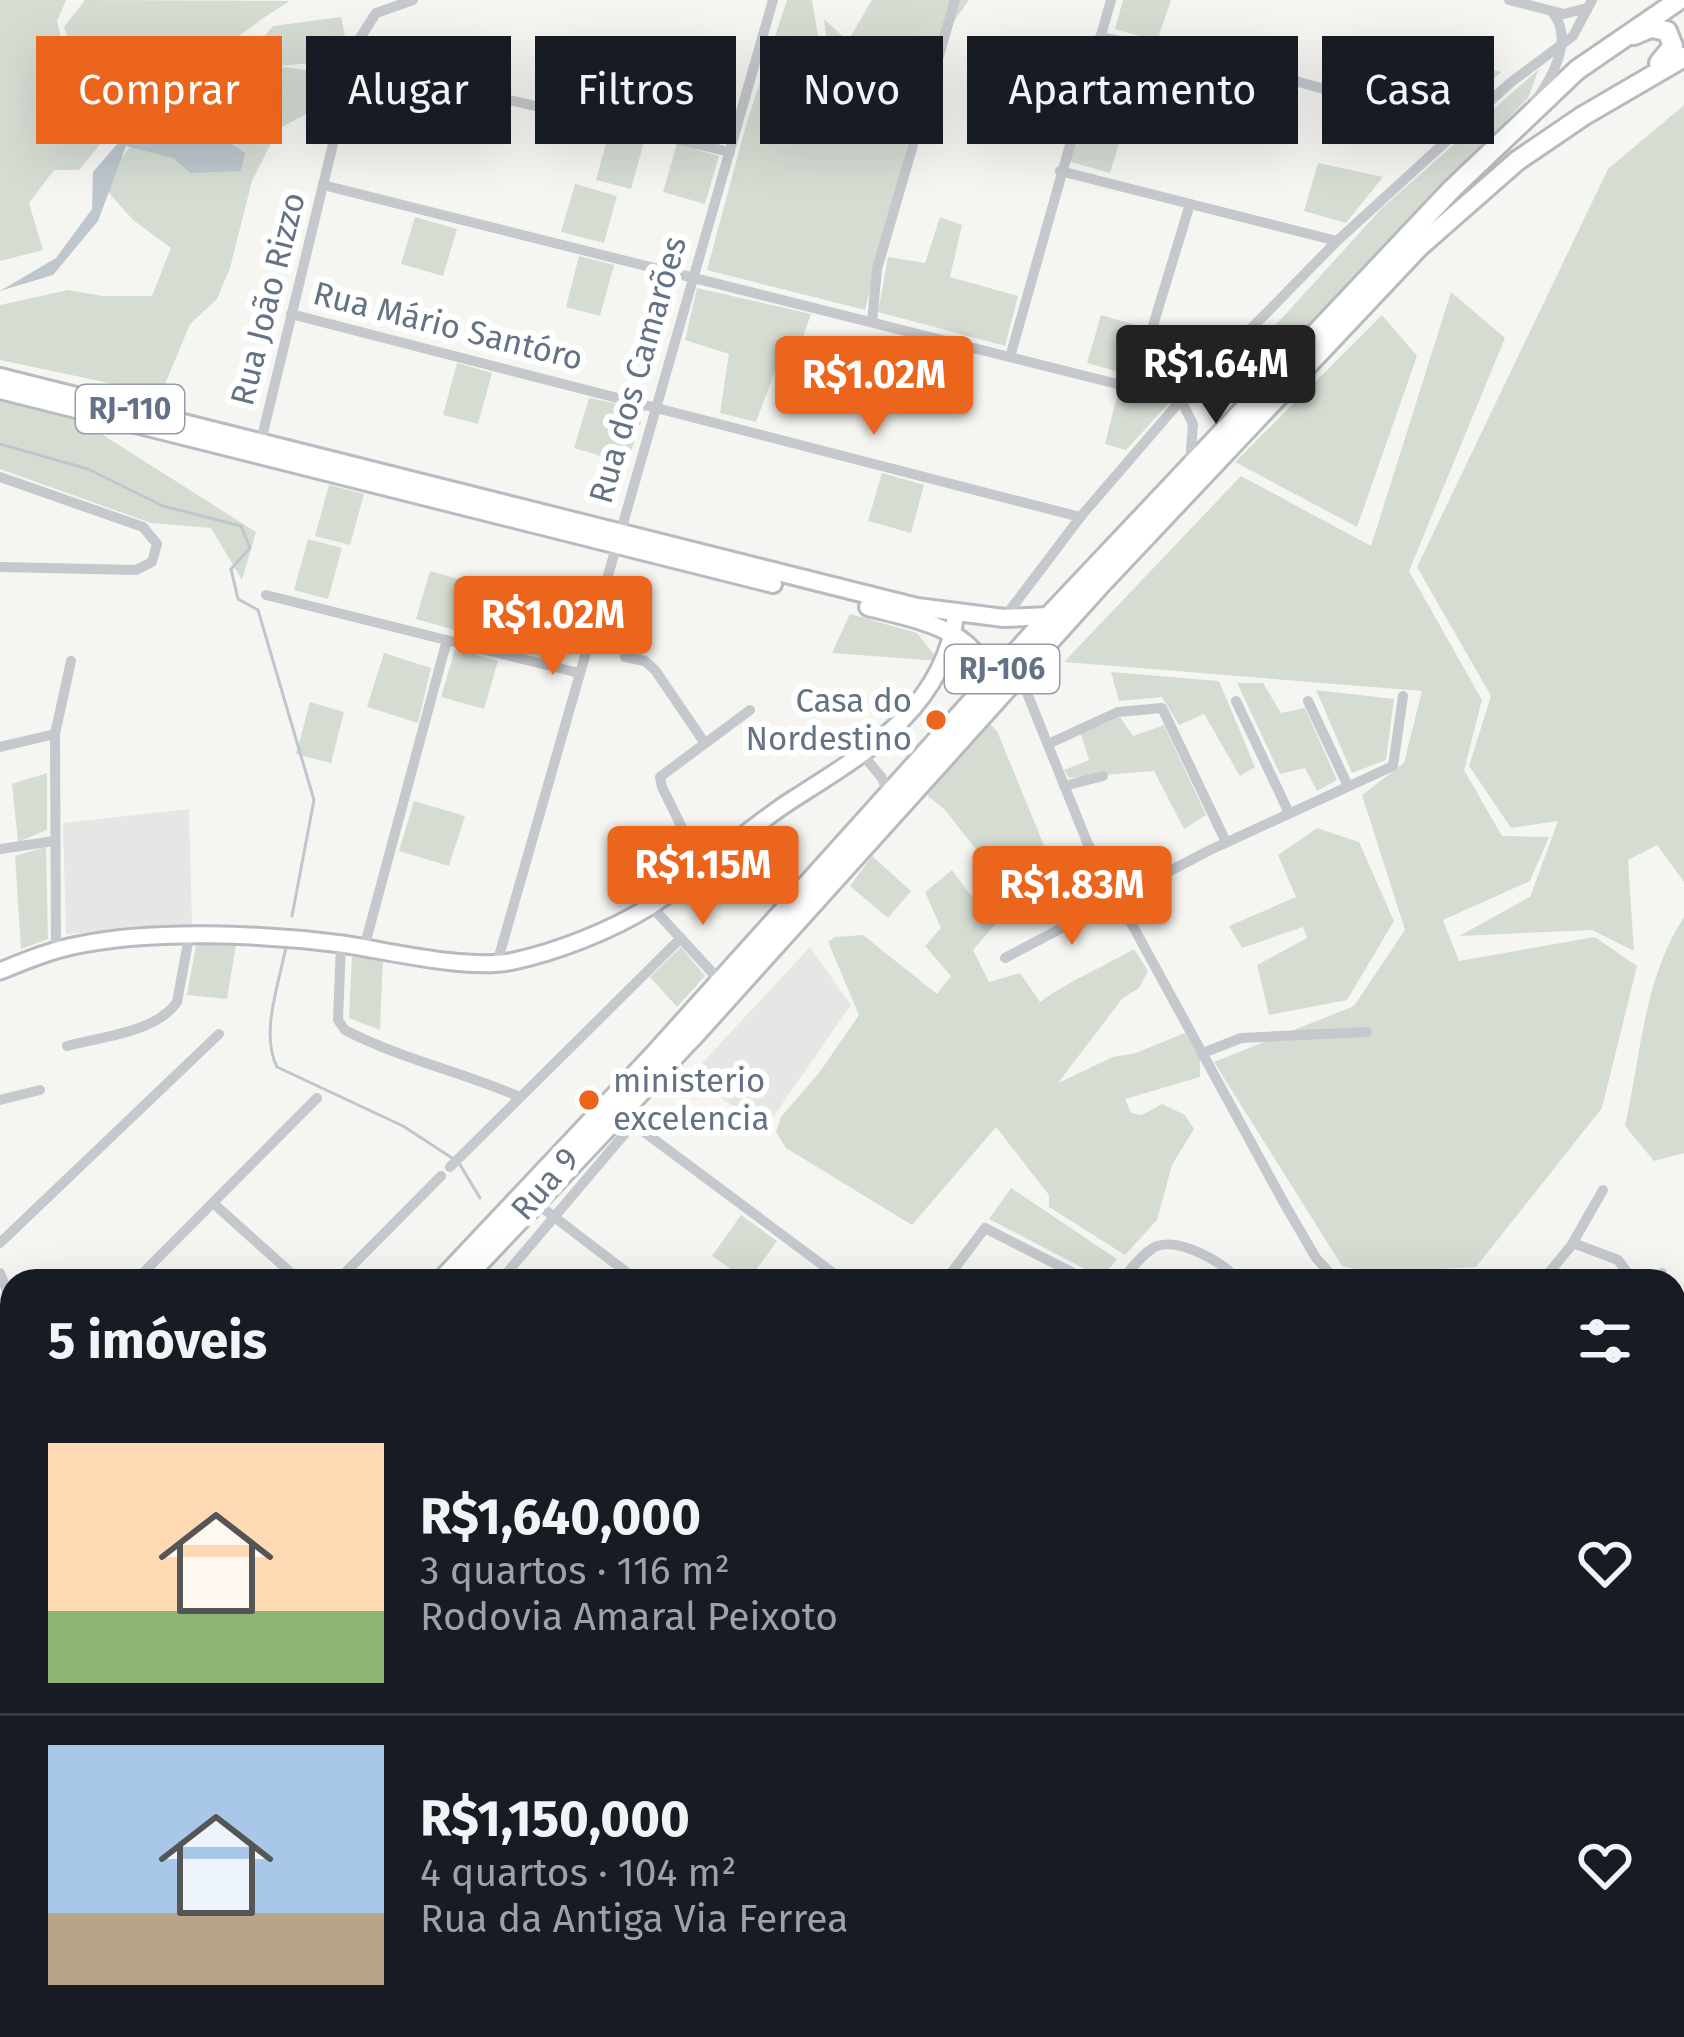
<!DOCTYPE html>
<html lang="pt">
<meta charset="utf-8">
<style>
:root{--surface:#171b24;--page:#242831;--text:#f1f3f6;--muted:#9ea1a6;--line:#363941;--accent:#ec651c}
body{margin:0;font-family:"Fira Sans",sans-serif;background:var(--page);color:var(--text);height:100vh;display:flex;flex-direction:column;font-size:45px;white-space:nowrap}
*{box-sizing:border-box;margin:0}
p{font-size:39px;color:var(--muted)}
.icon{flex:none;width:66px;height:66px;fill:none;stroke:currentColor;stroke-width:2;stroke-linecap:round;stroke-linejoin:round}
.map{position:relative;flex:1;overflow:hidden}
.side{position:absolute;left:0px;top:1269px;width:1686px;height:768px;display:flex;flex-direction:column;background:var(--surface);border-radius:36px 36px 0 0;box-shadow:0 12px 48px #0002}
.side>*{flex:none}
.top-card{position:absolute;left:36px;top:36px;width:1614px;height:108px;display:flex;gap:24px}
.price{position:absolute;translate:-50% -102px;padding:0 27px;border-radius:12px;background:var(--accent);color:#fff;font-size:39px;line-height:78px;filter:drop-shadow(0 3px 6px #0008)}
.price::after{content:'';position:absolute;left:50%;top:72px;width:36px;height:27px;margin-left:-18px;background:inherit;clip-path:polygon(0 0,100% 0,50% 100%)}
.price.on{background:#222;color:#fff}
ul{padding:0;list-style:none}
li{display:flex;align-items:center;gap:36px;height:300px;padding:0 48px}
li+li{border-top:3px solid var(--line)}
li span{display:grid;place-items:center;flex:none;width:336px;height:240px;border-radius:0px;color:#555}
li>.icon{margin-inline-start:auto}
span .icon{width:144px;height:144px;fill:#fffc;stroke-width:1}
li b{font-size:51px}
h2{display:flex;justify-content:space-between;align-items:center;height:144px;padding:0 48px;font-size:51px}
.pill{padding:0 42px;border-radius:0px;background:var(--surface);box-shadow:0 12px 48px #0002;font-size:42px;line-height:108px}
.pill.on{background:var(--accent);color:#fff}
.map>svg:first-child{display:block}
.built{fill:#e6e7e5}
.green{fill:#d5ddd3}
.water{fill:#bec7ce}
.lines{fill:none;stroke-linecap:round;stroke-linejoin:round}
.stream{stroke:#bec7ce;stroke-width:3}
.secondary-casing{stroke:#b7bbc1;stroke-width:21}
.primary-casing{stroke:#b8bbc0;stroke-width:22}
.highway-casing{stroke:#b7babe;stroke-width:24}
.street{stroke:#c5c8cc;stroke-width:10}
.secondary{stroke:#fff;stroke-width:15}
.primary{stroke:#fff;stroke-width:16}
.highway{stroke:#fff;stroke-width:18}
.poi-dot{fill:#ec651c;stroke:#fff;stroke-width:4.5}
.labels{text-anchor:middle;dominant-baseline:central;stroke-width:12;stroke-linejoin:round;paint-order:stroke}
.shield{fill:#fff;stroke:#929caa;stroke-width:3}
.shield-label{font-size:30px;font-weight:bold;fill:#637285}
.street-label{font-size:33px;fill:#637285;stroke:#fff}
.poi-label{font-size:33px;fill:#637285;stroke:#fff;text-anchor:end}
</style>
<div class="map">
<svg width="1684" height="2037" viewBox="0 0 1684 2037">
<rect width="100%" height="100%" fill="#f5f6f2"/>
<g class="built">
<polygon points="189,809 192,925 66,934 63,823"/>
<polygon points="810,947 851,1005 764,1130 691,1075"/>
</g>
<g class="green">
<path d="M0,0H66L57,21L68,69L97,79C82,65 70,50 64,27L85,0L290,1C244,28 206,65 161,95L142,93L79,170H54L29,203L43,250L0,261Z"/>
<polygon points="787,0 812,0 832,117 889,108 916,110 865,310 707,270 746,125"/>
<polygon points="872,0 969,0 932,53 912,100 835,105 824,19 848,41"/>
<polygon points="1123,0 1171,0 1157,41 1115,29"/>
<polygon points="341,17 350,60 237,69 273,26"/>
<polygon points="1107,47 1146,54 1110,173 1068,161"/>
<polygon points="1413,49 1501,72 1454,113 1399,97"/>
<polygon points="593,50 635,62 621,110 579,98"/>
<polygon points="285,67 332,74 335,99 278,129 252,181 230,268 217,299 190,324 161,394 0,360 0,305 68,290 102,296 152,296 171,248 133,220 103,186 143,127 243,76"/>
<polygon points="1539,69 1528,98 1272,365 1252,351 1382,208"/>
<polygon points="1684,105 1684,882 1657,845 1628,860 1634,951 1592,930 1459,936 1530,897 1558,821 1511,828 1469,766 1491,696 1417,567 1608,169"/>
<polygon points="610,129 645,138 631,189 596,180"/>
<polygon points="677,144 719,156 705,204 663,192"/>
<polygon points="1318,163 1383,177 1346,223 1304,211"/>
<polygon points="575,184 617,196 604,243 561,232"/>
<polygon points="415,217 457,229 443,276 401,264"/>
<polygon points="940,217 962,225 950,277 1018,296 1005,346 878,312 888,257 925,263"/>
<polygon points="579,256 614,265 600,316 566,307"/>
<polygon points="697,288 811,314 791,371 777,366 756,422 720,413 729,354 685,340"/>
<polygon points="1451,292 1505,338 1409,571 1482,700 1464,770 1502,836 1549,837 1530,881 1443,920 1459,961 1595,937 1637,966 1602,1108 1476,1267 1372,1273 1342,1266 1214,1062 1354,1006 1405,930 1362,795 1404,763 1422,691 1064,662 1241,476 1371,546"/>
<polygon points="1101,315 1143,327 1130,375 1087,363"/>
<polygon points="1382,315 1417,356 1357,527 1235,462"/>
<polygon points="457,363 492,373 478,424 443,415"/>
<polygon points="1118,392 1169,403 1126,450 1105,444"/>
<polygon points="0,398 78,419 256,532 242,580 211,528 151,523 0,469"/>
<polygon points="589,398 645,409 627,464 574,448"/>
<polygon points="882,473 924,485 911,533 868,521"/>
<polygon points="329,485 364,494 350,545 315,536"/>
<polygon points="308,539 342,548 328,599 294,590"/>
<polygon points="430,571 472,583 458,631 416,619"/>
<polygon points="850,614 917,633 939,661 832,653"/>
<polygon points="455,649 498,661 484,709 441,697"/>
<polygon points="384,653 431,668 418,723 367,707"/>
<polygon points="1111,672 1219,681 1255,767 1240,776 1204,714 1179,725 1162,697 1119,701"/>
<polygon points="1237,683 1263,683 1281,713 1305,708 1337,780 1317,791 1305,768 1280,774"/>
<polygon points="1316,690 1394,699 1386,760 1352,773"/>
<polygon points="310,702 344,712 331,763 296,754"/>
<polygon points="1120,717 1133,736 1164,725 1206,815 1184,829 1154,771 1069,778 1064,770 1089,760 1081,734"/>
<path d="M988,722L997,731L1048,855L1025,872L1028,886L973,950L989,982L1020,973L1040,1002C1068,981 1103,967 1134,949L1148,971L1139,988L1122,999L1058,1083L1113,1057L1136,1053L1185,1033L1200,1058V1077L1125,1099L1131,1113L1142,1115L1162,1104L1185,1115L1194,1129L1172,1165L1157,1220L1125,1255L1049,1207V1195L996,1127L912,1225L786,1148L776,1132L781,1117L819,1073L859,1015L828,942L835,937L863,935L937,994L951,976L925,946L941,928L925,892L952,870L988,919L1005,905L1004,885L945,810L927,795Z"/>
<polygon points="47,773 47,830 18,842 12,784"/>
<polygon points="414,801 465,816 449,866 399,851"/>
<polygon points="1317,828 1359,842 1394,921 1347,1000 1269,1015 1257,965 1307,938 1303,927 1242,948 1229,926 1296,897 1278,855"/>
<polygon points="46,847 48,939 21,949 15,856"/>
<polygon points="872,856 911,891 888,918 850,886"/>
<path d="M1684,917V1153L1654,1161L1625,1126C1641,1055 1643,980 1684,917Z"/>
<polygon points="196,945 236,945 227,999 187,995"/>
<polygon points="681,947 705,976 677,1007 650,977"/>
<polygon points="352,957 383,960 380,1030 349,1018"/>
<polygon points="1011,1188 1117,1259 1102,1278 989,1219"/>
<polygon points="741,1215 777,1241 748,1281 712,1256"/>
<polygon points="1674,1753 1684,1753 1684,2037 1660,2037 1645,2025 1674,2025"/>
<polygon points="952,2025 1583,2025 1579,2037 985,2037"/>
</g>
<polygon class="water" points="231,77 236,91 188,115 245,153 241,171 190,173 173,158 126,146 98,221 53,275 0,291 56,258 92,209 93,172 137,121"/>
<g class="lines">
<g class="stream">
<polyline points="0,444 88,469 163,506 241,526 250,548 231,569 238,599 258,610 314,800 292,916"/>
<path d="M286,947C279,983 260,1034 277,1067L403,1126L452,1158"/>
<polyline points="459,1163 480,1198"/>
<polyline points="1674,1723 1684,1723"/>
</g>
<g class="secondary-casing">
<path id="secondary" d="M0,971C25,961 51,950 78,945C154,929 264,934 342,944C388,951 469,971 514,961C559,951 610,931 649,907C700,875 744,830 795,798C869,751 944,707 956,613"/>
</g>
<g class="primary-casing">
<g id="primary">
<polyline points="0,377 917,607 1004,618 1049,616"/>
<polyline points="0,390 773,584"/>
<path d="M868,607C911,618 988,630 985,687"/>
</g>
</g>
<g class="highway-casing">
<g id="highway">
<polyline points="1634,35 1651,28 1667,31 1673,46 1659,63"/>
<polyline points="441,1281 653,1056 1049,616 1452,189 1577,70 1679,0"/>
<polyline points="462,1281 699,1030 1102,583 1419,247 1517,161 1583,116 1684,57"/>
<polyline points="0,1743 12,1731"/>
<polyline points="0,1762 12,1751"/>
</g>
</g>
<g class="street">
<polyline points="1509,0 1564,14 1587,8"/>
<polyline points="1100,37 1236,65 1461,126"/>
<polyline points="353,63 730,152"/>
<path d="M1535,102C1552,77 1575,39 1552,12"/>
<polyline points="1060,171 1337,241"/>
<polyline points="323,185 1181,400 1193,424 1190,463"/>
<polyline points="291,314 1080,517"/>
<polyline points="872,322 877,269 955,0"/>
<polyline points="1010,357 1111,0"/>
<polyline points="1134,388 1190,204"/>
<polyline points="260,445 358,41 376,13 413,0"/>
<polyline points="0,477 143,527 157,544 152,562 136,570 0,567"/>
<polyline points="266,595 579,673"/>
<polyline points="1004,618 1082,515 1181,400 1337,241 1510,83 1573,36 1592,0"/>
<polyline points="625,657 645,661 655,670 704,742"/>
<polyline points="1019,673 1087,842 1284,1203 1316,1258 1337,1281"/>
<polyline points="1236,701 1289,813"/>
<polyline points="1308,701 1348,786"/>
<polyline points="1048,744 1118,712 1162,708 1226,842"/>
<polyline points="0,747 55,734"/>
<polyline points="863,755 882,778 889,796"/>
<polyline points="1064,786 1103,776"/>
<polyline points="0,849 54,841"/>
<polyline points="701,866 662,787 660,777 750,710"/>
<polyline points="651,906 721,982"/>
<path d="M341,944L338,1020L345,1030C401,1059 462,1072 520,1097"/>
<polyline points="364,948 447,640"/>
<polyline points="56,951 55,734 71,661"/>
<polyline points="1005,958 1208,851 1393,766 1403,696"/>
<polyline points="497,963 773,0"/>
<path d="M67,1046C100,1037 157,1032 177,1002L189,937"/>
<polyline points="1203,1053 1241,1038 1367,1032"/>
<polyline points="0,1100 40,1090"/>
<polyline points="620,1114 844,1281"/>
<polyline points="450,1167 681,938"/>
<polyline points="213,1203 300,1281"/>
<polyline points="536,1203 638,1281"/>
<polyline points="0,1243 219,1034"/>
<polyline points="1573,1243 1618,1260 1634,1281"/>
<polyline points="0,1273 12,1303"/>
<polyline points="135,1281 317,1098"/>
<polyline points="337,1281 441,1176"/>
<polyline points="500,1281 633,1124"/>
<polyline points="945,1281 985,1228 1089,1281"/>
<path d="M1120,1281C1130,1271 1144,1251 1157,1246C1182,1238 1224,1263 1239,1281"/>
<polyline points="1433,1281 1475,1281"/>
<polyline points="1542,1281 1571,1246 1603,1190"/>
<polyline points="1655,1281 1662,1273"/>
<polyline points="1674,1335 1684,1343"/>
<polyline points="1674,1385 1684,1374"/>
<polyline points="1674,1467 1684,1455"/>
<polyline points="0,1522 12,1512"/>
<polyline points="1674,1601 1684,1621"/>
<polyline points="0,1623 12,1611"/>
<polyline points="0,1859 12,1874"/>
<polyline points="0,1958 12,1947"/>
<polyline points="69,2025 80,2037"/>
<polyline points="212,2025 230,2037"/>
<polyline points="563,2025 594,2037"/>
<polyline points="891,2025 914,2037"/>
<polyline points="313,2037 325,2025"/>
</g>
<use href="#secondary" class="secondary"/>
<use href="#primary" class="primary"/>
<use href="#highway" class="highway"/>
</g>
<g class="poi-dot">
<circle cx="936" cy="720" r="12"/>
<circle cx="589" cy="1100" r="12"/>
</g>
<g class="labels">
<g class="shield">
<rect x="76" y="385" width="108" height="48" rx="9"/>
<rect x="945" y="645" width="114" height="48" rx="9"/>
</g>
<g class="shield-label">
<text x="130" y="409">RJ-110</text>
<text x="1002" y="669">RJ-106</text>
</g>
<g class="street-label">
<text transform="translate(268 299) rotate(-76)">Rua João Rizzo</text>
<text transform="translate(448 326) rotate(14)">Rua Mário Santóro</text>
<text transform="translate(638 370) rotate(-74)">Rua dos Camarões</text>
<text transform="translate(545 1184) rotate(-49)">Rua 9</text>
</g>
<g class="poi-label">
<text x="912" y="701">Casa do<tspan x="912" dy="38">Nordestino</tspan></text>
<text x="613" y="1081" text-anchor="start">ministerio<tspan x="613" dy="38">excelencia</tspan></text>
</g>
</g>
</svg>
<b class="price on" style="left:1216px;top:427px">R$1.64M</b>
<b class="price" style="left:874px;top:438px">R$1.02M</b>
<b class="price" style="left:553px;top:678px">R$1.02M</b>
<b class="price" style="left:703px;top:928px">R$1.15M</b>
<b class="price" style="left:1072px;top:948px">R$1.83M</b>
<div class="top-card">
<a class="pill on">Comprar</a>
<a class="pill">Alugar</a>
<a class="pill">Filtros</a>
<a class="pill">Novo</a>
<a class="pill">Apartamento</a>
<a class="pill">Casa</a>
</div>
<section class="side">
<h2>5 imóveis<svg class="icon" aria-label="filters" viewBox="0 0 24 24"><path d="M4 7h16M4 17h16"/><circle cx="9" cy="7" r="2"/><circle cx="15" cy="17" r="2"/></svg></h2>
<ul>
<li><span style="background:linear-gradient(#ffd9b3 70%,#8fb573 0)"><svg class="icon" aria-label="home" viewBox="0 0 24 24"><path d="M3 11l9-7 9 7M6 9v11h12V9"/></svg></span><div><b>R$1,640,000</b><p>3 quartos · 116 m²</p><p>Rodovia Amaral Peixoto</p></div><svg class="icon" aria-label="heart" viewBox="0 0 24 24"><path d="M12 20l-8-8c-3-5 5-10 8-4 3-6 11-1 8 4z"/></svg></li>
<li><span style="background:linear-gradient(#a9c7e8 70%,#b9a48a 0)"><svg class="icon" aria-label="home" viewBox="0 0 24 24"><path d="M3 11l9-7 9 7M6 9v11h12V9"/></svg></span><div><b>R$1,150,000</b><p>4 quartos · 104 m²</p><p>Rua da Antiga Via Ferrea</p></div><svg class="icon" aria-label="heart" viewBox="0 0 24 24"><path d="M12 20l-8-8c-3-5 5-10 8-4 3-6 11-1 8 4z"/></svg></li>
</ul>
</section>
</div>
